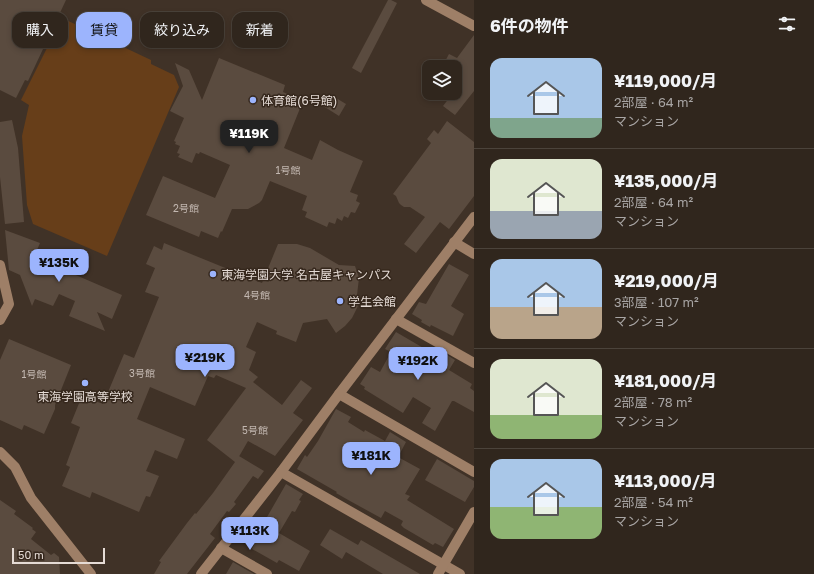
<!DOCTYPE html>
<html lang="ja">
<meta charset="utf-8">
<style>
:root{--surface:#30261d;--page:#382e26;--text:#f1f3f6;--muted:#a8a5a4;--line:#4b433b;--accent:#9cb4fd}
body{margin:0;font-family:"Golos Text","Noto Sans JP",sans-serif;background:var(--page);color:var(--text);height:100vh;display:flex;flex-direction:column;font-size:15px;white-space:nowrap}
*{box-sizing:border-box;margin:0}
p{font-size:13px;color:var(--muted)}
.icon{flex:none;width:22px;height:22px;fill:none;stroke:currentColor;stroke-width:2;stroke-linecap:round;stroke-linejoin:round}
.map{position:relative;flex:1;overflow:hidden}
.sheet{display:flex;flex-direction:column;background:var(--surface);width:340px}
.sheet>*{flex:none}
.top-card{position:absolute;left:12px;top:12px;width:380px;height:36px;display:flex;gap:8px}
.fabs{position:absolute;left:422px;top:60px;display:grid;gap:8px}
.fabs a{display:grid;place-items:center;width:40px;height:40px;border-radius:8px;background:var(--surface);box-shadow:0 2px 6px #0003,0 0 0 1px var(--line);font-size:20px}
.scale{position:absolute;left:12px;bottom:10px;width:93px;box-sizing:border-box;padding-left:4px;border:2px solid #e5dbd5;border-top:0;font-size:11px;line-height:14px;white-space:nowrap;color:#e5dbd5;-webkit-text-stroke:3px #36281d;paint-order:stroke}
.price{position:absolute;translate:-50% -34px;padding:0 9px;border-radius:8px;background:var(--accent);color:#111;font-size:13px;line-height:26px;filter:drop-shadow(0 1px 2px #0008)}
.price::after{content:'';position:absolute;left:50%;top:24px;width:12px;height:9px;margin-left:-6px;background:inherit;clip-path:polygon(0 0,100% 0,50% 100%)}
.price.active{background:#222;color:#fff}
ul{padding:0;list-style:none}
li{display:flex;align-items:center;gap:12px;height:100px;padding:0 16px}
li+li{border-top:1px solid var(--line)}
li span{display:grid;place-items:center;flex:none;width:112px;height:80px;border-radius:12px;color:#555}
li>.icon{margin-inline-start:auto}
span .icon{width:48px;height:48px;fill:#fffc;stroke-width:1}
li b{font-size:17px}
h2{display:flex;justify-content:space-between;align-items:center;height:48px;padding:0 16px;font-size:17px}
.chip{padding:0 14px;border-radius:12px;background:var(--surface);box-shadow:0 2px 6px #0003,0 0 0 1px var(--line);font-size:14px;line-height:36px}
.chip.active{background:var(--accent);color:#111}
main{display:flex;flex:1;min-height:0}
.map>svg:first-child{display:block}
.green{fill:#673e19}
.building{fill:#5a4b3f}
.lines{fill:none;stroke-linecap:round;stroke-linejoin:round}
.minor{stroke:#9e7f67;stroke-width:10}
.poi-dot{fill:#9cb4fd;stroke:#36281d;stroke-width:1.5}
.labels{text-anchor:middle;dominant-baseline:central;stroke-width:3;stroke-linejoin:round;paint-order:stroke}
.number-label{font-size:10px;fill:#c2b7b0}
.poi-label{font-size:12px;fill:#e5dbd5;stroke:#36281d;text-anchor:start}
</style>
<main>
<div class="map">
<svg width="474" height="574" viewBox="0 0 474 574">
<rect width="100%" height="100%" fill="#403227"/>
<polygon class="green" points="62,18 151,60 151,64 174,75 179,87 107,256 33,224 27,205 22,136 29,105 21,100"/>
<g class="building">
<polygon points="0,0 66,0 28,81 25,80 16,98 0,90"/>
<polygon points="388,0 391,0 397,3 361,73 352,68"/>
<polygon points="474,35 474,91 455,115 443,106 453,93 455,93 455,67 442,67 449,54 457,58"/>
<polygon points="219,58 285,85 283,92 303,101 284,148 312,160 320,140 338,150 363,161 350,192 358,195 356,201 360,203 355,213 351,212 348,218 344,216 342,221 337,218 335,224 329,222 327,227 305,217 307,212 302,210 307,196 270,181 262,200 259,203 248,209 232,209 222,232 221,231 218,238 201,231 199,237 146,215 163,176 215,198 230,165 200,152 199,154 196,153 192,163 178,157 180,154 177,153 180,146 175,144 176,142 174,141 184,118 170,111 183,86 175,63 189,70 202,100"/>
<polygon points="336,98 346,104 339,116 320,104"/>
<polygon points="12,120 18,148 24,222 5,224 0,177 0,122"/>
<polygon points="447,121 474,142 474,196 449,229 440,222 416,253 404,244 425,217 410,207 404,207 401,205 399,203 396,196 393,194 431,143 427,139 434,130 438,134"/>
<polygon points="5,230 40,243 34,257 122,295 112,319 97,312 105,331 69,316 75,301 59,294 53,306 35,299 32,306 20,275 9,270"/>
<polygon points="164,243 262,283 278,244 297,244 310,248 339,265 355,266 359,278 357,295 355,303 358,306 352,318 345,326 336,333 327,319 303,323 296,342 276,334 277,331 257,322 246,347 256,352 249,370 258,377 253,382 282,405 301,380 312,388 293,413 303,420 275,456 248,441 237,460 239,456 264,471 258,479 253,476 234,502 236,504 229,512 227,511 210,534 215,538 187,574 154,574 161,562 159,561 187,523 195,513 196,514 213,493 235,462 207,440 246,388 216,375 214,378 208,376 195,406 150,387 137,419 185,439 177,459 155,450 146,471 159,476 150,497 146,496 139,512 92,492 90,498 62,486 70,467 66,465 80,427 71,423 82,396 103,404 124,354 134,358 159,297 145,292 155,268 146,264 154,246 162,250"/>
<polygon points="449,264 469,275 451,306 464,314 453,336 431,325 430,327 421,322 422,320 412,314 419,302 426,304"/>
<polygon points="396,332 444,360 447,355 455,360 449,370 472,384 470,388 474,391 474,412 454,401 452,401 435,431 422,423 431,408 413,397 403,413 364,389 365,387 360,384 371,367 380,372 391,352 385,349"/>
<polygon points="9,339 71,365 55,405 55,409 44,434 24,425 22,430 0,420 0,360"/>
<polygon points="336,409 351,417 348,422 364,432 365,430 385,441 390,432 406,442 398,457 420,469 405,494 410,496 407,500 454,529 443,547 435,543 433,545 404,528 401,525 403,521 385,511 381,518 350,501 336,493 337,492 297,469 305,455 307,457 318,441"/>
<polygon points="437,459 474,481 474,487 465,502 425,480"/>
<polygon points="286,484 303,494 299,500 301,501 295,512 292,511 279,533 310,551 299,571 279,560 277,563 252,549 254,545 245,541 257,520 263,524"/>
<polygon points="0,500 16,511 14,514 33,528 32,529 36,532 31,539 51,555 54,553 59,557 60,574 0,574"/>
<polygon points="330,529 358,545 361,540 420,574 383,574 346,552 342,559 320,545"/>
<polygon points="233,562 245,569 254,574 226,574"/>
</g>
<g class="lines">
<g class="minor">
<polyline points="426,0 474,26"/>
<polyline points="454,242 474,254"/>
<polyline points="0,265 9,304 0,320"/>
<polyline points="396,319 474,363"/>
<polyline points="339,394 474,472"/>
<polyline points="0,452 15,467 31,498 91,574"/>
<polyline points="281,472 460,574"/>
<polyline points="221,548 267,574"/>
<polyline points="201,574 281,472 339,394 474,217"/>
<polyline points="438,574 474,512"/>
</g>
</g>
<g class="poi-dot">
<circle cx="253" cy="100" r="4"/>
<circle cx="213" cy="274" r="4"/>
<circle cx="340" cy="301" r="4"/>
<circle cx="85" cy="383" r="4"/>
</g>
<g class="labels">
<g class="number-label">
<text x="288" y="170">1号館</text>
<text x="186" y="208">2号館</text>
<text x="257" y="295">4号館</text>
<text x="142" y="373">3号館</text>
<text x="34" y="374">1号館</text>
<text x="255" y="430">5号館</text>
</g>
<g class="poi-label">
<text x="261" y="100">体育館(6号館)</text>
<text x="221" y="274">東海学園大学 名古屋キャンパス</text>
<text x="348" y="301">学生会館</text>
<text x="85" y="396" text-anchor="middle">東海学園高等学校</text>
</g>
</g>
</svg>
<div class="fabs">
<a><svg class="icon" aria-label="layers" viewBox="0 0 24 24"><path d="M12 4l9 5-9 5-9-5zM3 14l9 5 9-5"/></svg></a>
</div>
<div class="scale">50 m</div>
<b class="price active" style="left:249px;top:154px">¥119K</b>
<b class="price" style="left:59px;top:283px">¥135K</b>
<b class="price" style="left:205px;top:378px">¥219K</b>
<b class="price" style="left:418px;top:381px">¥192K</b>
<b class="price" style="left:371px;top:476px">¥181K</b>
<b class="price" style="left:250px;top:551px">¥113K</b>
<div class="top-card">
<a class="chip">購入</a>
<a class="chip active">賃貸</a>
<a class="chip">絞り込み</a>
<a class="chip">新着</a>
</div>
</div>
<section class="sheet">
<h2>6件の物件<svg class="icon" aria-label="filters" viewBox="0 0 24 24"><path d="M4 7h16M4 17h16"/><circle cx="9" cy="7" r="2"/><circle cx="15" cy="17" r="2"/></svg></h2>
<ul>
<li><span style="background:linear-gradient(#a9c7e8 75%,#7fa58c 0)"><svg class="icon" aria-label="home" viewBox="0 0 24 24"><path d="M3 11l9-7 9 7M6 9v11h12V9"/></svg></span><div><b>¥119,000/月</b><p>2部屋 · 64 m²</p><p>マンション</p></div></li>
<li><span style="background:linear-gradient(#dfe7d0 65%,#9aa5b1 0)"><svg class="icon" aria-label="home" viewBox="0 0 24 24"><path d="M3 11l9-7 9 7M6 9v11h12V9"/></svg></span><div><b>¥135,000/月</b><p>2部屋 · 64 m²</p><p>マンション</p></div></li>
<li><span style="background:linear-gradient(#a9c7e8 60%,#b9a48a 0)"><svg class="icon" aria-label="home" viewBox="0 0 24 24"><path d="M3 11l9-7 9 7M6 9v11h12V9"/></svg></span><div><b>¥219,000/月</b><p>3部屋 · 107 m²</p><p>マンション</p></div></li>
<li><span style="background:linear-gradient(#dfe7d0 70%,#8fb573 0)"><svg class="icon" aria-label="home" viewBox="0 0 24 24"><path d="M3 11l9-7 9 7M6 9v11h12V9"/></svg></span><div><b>¥181,000/月</b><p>2部屋 · 78 m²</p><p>マンション</p></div></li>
<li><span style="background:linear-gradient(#a9c7e8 60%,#8fb573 0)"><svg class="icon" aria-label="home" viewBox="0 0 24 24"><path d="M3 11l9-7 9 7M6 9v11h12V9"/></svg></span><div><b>¥113,000/月</b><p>2部屋 · 54 m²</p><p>マンション</p></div></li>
</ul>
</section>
</main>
